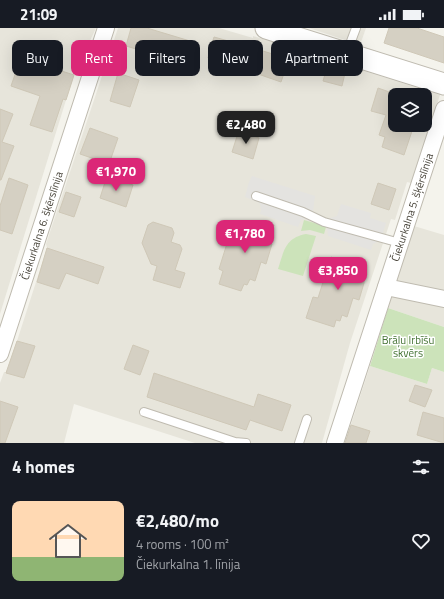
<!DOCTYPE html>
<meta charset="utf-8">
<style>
:root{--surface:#171b24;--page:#20242c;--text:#f1f3f6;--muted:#9ea1a6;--accent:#db2777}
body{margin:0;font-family:"Titillium Web",sans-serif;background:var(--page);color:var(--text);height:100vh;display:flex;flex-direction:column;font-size:15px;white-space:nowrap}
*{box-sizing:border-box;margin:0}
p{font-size:13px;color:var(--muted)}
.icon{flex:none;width:22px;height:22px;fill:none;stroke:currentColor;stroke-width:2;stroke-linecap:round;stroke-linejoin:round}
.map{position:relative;height:415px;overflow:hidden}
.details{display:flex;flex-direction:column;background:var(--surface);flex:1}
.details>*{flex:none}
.hud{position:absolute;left:12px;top:12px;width:420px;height:36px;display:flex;gap:8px}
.buttons{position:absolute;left:388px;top:60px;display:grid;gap:8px}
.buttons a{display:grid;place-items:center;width:44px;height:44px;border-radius:8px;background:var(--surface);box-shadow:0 4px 16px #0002;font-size:20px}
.price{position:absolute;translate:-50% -34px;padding:0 9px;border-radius:8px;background:var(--accent);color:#fff;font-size:13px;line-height:26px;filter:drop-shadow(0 1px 2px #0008)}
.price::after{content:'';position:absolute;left:50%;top:24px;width:12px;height:9px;margin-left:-6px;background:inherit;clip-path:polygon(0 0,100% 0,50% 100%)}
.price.active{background:#222;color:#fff}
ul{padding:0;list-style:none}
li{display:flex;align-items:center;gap:12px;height:100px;padding:0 12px}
li span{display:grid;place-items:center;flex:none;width:112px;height:80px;border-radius:8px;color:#555}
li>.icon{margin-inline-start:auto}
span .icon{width:48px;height:48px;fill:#fffc;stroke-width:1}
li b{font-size:17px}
h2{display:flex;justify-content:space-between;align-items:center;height:48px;padding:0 12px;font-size:17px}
.chip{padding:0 14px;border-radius:8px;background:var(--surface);box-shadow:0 4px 16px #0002;font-size:14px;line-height:36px}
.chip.active{background:var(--accent);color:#fff}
.status{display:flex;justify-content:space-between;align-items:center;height:28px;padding:0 20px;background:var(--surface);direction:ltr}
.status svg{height:11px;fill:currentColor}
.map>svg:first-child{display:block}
.residential{fill:#e7e5db;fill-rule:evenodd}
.green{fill:#cce3ba}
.parking{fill:#e4e3e0}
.building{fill:#d5d0c3;stroke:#cfc8b7}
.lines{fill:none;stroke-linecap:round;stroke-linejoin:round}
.service-casing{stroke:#bfbbb0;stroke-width:10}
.minor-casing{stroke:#bfbbb0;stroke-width:18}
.tertiary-casing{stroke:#bfbbb0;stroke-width:23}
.service{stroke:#fff;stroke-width:8}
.minor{stroke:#fff;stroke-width:16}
.tertiary{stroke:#fff;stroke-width:21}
.labels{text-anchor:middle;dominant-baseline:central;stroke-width:3;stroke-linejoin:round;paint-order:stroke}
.street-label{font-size:11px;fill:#48443a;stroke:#fff}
.park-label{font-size:11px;fill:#447334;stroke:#fff}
</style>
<div class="status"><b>21:09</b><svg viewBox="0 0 49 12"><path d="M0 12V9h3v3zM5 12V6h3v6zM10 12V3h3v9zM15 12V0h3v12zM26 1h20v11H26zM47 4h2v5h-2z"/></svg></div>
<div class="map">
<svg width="444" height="415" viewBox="0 0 444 415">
<rect width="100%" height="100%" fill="#f4f3ec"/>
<g class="residential">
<polygon points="0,0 96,0 74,47 66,72 0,286"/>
<path d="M118,0H219L253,10V8L266,12L440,67L411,155L407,154L395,192L391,191L350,315L322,415H195L74,376L64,415H0V355L4,344H6L17,313L47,220L46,216ZM395,67H425V97H395Z"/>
<polygon points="309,0 366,0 360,17"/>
<polygon points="414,198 444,207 444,299 388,280"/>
<polygon points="370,338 427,356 432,340 444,344 444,415 345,415"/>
</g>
<g class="green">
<polygon points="304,192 325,198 326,199 324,206 310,202 301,203"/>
<path d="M306,206L316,208L303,248L278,241C284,223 285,210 306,206Z"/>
<polygon points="388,280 444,299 444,344 432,340 427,356 370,338"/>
</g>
<polygon class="parking" points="252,148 315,168 313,183 316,187 323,190 328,191 337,188 341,176 371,185 370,190 386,195 380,214 377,214 373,216 371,222 328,208 327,200 325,198 305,191 301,192 298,199 260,186 261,182 260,176 258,174 245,169 249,154"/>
<g class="building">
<polygon points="131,0 147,0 190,13 183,35 126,18"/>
<polygon points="389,0 417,0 444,9 444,35 384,15"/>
<polygon points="214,9 250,19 289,31 281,54 235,38 235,39 216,34 217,33 208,30"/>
<polygon points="24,21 46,29 43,37 74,47 66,72 63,71 52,104 30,97 40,68 11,58"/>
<polygon points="327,40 345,45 342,58 323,53"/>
<polygon points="118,45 139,52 130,79 110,73"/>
<polygon points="378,60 395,66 395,97 414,97 404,127 382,119 385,109 379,107 386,87 371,83"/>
<polygon points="0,81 13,86 2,114 14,118 1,152 0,152"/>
<polygon points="90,100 118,110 109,136 80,126"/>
<polygon points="239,102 259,110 253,131 232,124"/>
<polygon points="107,148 133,157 126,179 100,170"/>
<polygon points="9,150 28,157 12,206 0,202 0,178"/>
<polygon points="378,155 396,161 389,182 371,176"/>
<polygon points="66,164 81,169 74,189 59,184"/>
<polygon points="234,193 238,195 239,193 253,198 254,194 274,197 268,214 272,216 266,236 261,234 255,253 250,251 247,257 244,256 241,263 219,256 223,243 219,241"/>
<polygon points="153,194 172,200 174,205 171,214 180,217 182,221 175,242 185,245 180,260 153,252 157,238 151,236 142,215 148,197"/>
<polygon points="47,220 104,239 98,256 66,245 59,261 37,254"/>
<polygon points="331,229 345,234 346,230 366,233 361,250 364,251 364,255 359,272 353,270 347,289 342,287 340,293 336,292 334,299 306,290 313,269 318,270"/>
<polygon points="17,313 35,318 24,350 6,345"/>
<polygon points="133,317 149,323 140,347 124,341"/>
<polygon points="154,345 254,379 258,366 291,377 282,403 250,392 246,402 147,369"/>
<polygon points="415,357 432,362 425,379 409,373"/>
<polygon points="0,373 18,379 5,415 0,415"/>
<polygon points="423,384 444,390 444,415 417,407"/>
<polygon points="351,397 370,403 366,415 345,415"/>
</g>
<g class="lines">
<g class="service-casing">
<g id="service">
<polyline points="347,24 356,0"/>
<polyline points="256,168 303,184 324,194 400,215"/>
<polyline points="144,384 235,414 246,415"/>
<polyline points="299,415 307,391"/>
</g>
</g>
<g class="minor-casing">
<g id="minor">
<polyline points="386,259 444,271"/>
<path id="s1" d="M0,326L106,0"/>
<path id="s2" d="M335,415L444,81"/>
</g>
</g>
<g class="tertiary-casing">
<polyline id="tertiary" points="266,0 444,56"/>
</g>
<use href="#service" class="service"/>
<use href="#minor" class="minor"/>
<use href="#tertiary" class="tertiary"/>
</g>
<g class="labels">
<g class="street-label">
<text stroke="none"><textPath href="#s2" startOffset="248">Čiekurkalna 5. šķērslīnija</textPath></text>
<text stroke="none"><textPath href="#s1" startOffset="135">Čiekurkalna 6. šķērslīnija</textPath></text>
</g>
<g class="park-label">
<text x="408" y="312">Brāļu Irbīšu<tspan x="408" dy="13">skvērs</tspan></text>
</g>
</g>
</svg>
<div class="buttons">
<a><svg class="icon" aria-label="layers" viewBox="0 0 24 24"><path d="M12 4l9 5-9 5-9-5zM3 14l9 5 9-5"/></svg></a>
</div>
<b class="price active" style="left:246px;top:117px">€2,480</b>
<b class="price" style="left:116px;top:164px">€1,970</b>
<b class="price" style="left:245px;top:226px">€1,780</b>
<b class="price" style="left:338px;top:263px">€3,850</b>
<div class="hud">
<a class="chip">Buy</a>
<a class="chip active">Rent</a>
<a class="chip">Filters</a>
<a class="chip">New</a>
<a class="chip">Apartment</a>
</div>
</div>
<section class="details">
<h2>4 homes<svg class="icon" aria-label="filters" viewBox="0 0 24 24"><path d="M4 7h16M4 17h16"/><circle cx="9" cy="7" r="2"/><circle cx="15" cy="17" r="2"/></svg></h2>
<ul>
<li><span style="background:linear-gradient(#ffd9b3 70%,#8fb573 0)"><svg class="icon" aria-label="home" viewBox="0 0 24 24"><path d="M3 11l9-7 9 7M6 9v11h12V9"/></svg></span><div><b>€2,480/mo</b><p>4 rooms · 100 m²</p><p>Čiekurkalna 1. līnija</p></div><svg class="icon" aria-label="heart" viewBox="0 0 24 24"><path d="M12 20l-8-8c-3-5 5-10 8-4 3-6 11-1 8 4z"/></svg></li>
</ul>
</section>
